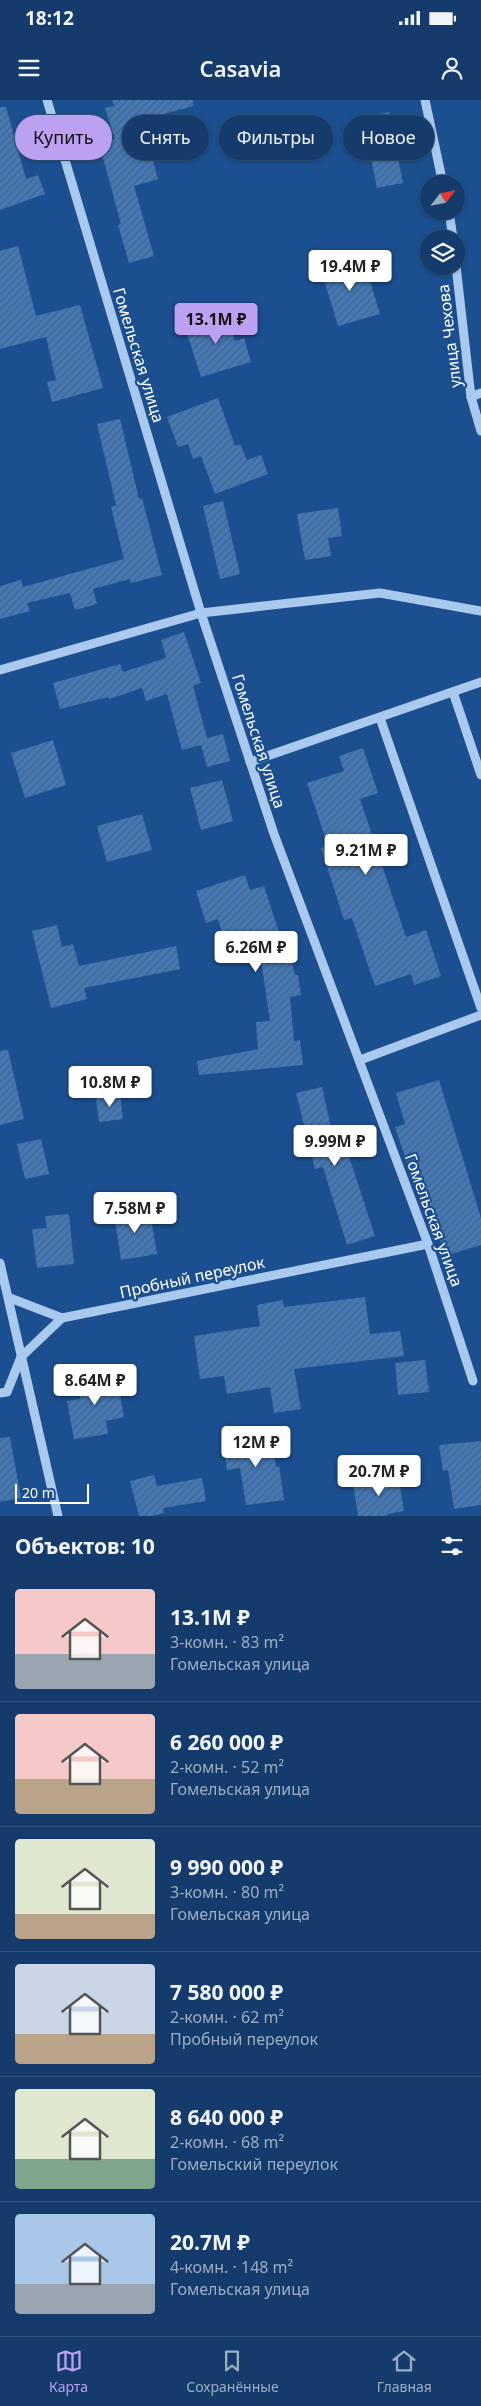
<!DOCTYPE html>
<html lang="ru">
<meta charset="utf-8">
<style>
:root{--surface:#143b6b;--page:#1d4271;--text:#f1f3f6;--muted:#9dadc1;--line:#33557e;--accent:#bca0f2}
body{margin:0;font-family:"Noto Sans",sans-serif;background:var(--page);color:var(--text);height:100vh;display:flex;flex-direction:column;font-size:19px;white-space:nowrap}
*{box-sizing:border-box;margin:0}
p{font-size:16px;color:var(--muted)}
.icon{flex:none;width:28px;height:28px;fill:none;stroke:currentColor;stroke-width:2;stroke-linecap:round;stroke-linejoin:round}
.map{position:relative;height:1416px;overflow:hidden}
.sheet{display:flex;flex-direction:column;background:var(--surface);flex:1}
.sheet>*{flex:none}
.top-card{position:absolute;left:15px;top:15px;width:451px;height:45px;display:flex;gap:10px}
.needle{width:32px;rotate:58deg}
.fabs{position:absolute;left:420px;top:75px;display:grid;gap:10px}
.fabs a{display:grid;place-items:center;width:45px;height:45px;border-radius:50%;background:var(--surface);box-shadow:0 1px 4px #0004,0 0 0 1px var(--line);font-size:25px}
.scale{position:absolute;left:15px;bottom:12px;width:74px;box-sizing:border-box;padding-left:5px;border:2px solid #fff;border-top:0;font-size:14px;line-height:18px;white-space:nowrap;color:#fff;-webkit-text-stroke:4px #1b4f8f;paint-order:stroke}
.price{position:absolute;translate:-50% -42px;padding:0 11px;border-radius:5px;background:#fff;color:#222;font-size:16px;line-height:32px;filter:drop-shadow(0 1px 2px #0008)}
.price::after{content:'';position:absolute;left:50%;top:30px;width:15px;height:11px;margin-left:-8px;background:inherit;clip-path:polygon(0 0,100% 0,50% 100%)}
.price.on{background:var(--accent);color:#111}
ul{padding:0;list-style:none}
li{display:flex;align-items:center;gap:15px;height:125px;padding:0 15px}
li+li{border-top:1px solid var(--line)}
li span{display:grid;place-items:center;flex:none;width:140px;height:100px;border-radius:5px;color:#555}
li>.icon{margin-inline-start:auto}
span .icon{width:60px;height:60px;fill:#fffc;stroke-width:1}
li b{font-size:21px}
h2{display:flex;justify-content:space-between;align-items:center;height:60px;padding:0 15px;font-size:21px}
.pill{padding:0 18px;border-radius:22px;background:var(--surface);box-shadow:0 1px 4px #0004,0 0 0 1px var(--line);font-size:18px;line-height:45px}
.pill.on{background:var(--accent);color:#111}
.status{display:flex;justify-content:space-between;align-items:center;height:35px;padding:0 25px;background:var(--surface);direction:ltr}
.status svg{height:14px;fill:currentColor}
header{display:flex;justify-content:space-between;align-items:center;height:65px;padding:0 15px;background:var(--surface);font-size:22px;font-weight:600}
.tabs{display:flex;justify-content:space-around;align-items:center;height:70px;border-top:1px solid var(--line);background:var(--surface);font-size:14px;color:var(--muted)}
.tabs a{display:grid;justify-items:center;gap:2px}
.tabs .on{color:var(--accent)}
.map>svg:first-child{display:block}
.building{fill:url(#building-hatch)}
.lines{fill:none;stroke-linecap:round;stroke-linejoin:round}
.minor{stroke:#a9c9ee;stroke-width:9}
.labels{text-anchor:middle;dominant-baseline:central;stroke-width:4.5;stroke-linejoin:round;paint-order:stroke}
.street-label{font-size:16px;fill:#fff;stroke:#1b4f8f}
</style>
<div class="status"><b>18:12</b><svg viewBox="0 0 49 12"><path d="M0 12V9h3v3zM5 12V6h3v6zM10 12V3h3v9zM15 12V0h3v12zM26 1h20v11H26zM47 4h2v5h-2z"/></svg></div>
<header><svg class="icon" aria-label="menu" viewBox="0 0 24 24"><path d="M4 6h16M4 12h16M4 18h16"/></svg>Casavia<svg class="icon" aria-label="person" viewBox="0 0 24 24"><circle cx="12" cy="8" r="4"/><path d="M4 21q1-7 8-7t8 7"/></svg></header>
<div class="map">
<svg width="481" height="1416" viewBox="0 0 481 1416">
<defs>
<pattern id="building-hatch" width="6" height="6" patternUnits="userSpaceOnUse" patternTransform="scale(1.25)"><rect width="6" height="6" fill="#4478b7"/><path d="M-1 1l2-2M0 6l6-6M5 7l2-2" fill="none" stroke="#486282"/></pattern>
</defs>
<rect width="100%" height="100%" fill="#1b4f8f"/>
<g class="building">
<polygon points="112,0 193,0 193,6 142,20 158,79 134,86 154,156 129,163 118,125 121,124 99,43 115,39 105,8 114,6"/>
<polygon points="0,7 6,7 26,79 38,75 45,94 0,110"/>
<polygon points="389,12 403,83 377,88 363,17"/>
<polygon points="18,146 36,216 80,205 103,288 52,302 47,282 56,280 46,237 0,249 0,151"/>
<polygon points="363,158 380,214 338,226 321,170"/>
<polygon points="225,211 235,241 244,238 251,262 201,277 184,224"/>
<polygon points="218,298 235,346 240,344 247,360 261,355 268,374 215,394 201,356 193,359 188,344 178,347 167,317"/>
<polygon points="120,319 139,399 142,398 162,475 131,483 130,479 93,489 97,504 75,510 70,493 27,503 30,511 0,519 0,486 21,480 23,487 124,459 111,407 116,405 97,324"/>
<polygon points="223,401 240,474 220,479 203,406"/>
<polygon points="338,408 342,436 328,438 331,456 305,460 297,414"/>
<polygon points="184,532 201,583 193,586 207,638 223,634 230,661 207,667 201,645 182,650 167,594 146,601 142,588 109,599 108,597 60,609 53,583 120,564 123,572 166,558 161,540"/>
<polygon points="53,640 66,685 25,698 11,653"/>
<polygon points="363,648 378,693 360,699 406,837 426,830 441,876 414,885 411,874 375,886 352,818 344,820 321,748 328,746 307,683 344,671 339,656"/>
<polygon points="222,680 233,721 201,730 190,688"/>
<polygon points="142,714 152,750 107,762 97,726"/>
<polygon points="245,775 250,790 264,786 284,848 288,847 295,875 298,875 301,895 290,897 294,941 300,940 303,965 199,975 197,961 258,949 256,922 270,921 260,853 230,861 218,819 206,823 196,791"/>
<polygon points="57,825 62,847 73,844 79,866 176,846 180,869 84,888 87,899 51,908 32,831"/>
<polygon points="8,950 24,1019 0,1025 0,951"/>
<polygon points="439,980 481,1118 481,1145 445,1156 425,1090 417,1092 395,1027 405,1024 396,993"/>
<polygon points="322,987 334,1041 343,1038 375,1136 347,1145 323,1067 315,1069 296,993"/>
<polygon points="120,994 123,1019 99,1022 96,998"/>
<polygon points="41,1039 49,1074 25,1079 17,1044"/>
<polygon points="149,1107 157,1154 121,1160 114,1113"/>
<polygon points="69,1114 74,1164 37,1168 32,1129 47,1128 45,1116"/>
<polygon points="365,1197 370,1234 400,1231 404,1256 294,1269 301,1309 274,1313 270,1287 227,1294 224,1276 200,1279 194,1236 260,1226 257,1205 283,1200 284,1207"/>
<polygon points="425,1260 429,1292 398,1295 395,1263"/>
<polygon points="116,1273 124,1317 106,1321 108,1334 74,1339 67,1301 80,1299 77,1280"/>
<polygon points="271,1333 276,1367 279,1366 284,1400 246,1405 240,1368 227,1370 223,1340"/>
<polygon points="10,1337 21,1398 0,1402 0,1338"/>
<polygon points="481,1341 481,1405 454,1409 448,1370 443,1371 439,1345"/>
<polygon points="154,1375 157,1386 202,1378 206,1401 163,1408 164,1413 152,1416 139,1416 130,1381"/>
<polygon points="398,1375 404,1411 388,1414 386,1416 358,1416 353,1382"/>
</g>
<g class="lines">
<g class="minor">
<polyline points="47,0 201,513 274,734 428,1144 473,1281"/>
<polyline points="425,0 443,84"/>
<polyline points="449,111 453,139"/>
<polyline points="456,166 471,297 481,331"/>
<polyline points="471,297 481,293"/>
<polyline points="0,570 201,513 380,493 481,511"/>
<polyline points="453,592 481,675"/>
<polyline points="380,618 481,908"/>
<polyline points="250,662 481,582"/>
<polyline points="360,960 481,915"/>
<polyline points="0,1163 58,1416"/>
<polyline points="10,1198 62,1218"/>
<polyline points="0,1293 7,1292 21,1257 62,1218 428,1144"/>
</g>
</g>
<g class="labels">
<g class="street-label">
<text transform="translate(449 236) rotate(-97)">улица Чехова</text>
<text transform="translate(139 255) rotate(73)">Гомельская улица</text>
<text transform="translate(259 641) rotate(72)">Гомельская улица</text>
<text transform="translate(434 1120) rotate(70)">Гомельская улица</text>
<text transform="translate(192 1177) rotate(-12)">Пробный переулок</text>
</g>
</g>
</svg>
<div class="fabs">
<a><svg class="needle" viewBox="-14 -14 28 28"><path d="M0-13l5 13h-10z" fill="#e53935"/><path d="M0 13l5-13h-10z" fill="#9dadc1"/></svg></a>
<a><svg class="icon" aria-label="layers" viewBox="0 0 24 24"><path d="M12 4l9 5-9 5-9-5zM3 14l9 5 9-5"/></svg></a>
</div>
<div class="scale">20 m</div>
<b class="price" style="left:350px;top:192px">19.4M ₽</b>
<b class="price on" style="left:216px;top:245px">13.1M ₽</b>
<b class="price" style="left:366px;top:776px">9.21M ₽</b>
<b class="price" style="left:256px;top:873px">6.26M ₽</b>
<b class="price" style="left:110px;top:1008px">10.8M ₽</b>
<b class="price" style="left:335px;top:1067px">9.99M ₽</b>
<b class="price" style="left:135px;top:1134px">7.58M ₽</b>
<b class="price" style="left:95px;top:1306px">8.64M ₽</b>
<b class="price" style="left:256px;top:1368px">12M ₽</b>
<b class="price" style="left:379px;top:1397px">20.7M ₽</b>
<div class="top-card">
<a class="pill on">Купить</a>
<a class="pill">Снять</a>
<a class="pill">Фильтры</a>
<a class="pill">Новое</a>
</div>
</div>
<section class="sheet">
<h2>Объектов: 10<svg class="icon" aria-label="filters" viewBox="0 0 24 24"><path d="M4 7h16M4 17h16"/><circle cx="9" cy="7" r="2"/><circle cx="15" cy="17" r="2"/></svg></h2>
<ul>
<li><span style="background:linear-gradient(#f6c9c9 65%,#9aa5b1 0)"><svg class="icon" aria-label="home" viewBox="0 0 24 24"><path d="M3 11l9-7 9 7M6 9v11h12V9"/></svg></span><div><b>13.1M ₽</b><p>3-комн. · 83 m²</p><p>Гомельская улица</p></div></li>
<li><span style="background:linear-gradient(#f6c9c9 65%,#b9a48a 0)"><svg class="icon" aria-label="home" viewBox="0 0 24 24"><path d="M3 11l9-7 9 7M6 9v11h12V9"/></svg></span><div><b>6 260 000 ₽</b><p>2-комн. · 52 m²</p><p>Гомельская улица</p></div></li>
<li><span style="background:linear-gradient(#dfe7d0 75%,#b9a48a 0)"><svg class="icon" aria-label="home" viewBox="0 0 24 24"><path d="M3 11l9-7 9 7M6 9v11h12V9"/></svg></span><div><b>9 990 000 ₽</b><p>3-комн. · 80 m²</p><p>Гомельская улица</p></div></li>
<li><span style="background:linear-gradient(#c9d6e8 70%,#b9a48a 0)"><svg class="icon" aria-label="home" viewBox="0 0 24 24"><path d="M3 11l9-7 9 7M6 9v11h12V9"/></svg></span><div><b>7 580 000 ₽</b><p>2-комн. · 62 m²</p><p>Пробный переулок</p></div></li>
<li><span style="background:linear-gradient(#dfe7d0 70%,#7fa58c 0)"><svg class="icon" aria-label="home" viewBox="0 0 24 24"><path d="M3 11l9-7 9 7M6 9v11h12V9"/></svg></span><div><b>8 640 000 ₽</b><p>2-комн. · 68 m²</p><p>Гомельский переулок</p></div></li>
<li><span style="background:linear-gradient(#a9c7e8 70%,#9aa5b1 0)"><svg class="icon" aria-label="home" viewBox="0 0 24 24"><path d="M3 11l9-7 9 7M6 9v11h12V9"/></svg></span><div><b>20.7M ₽</b><p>4-комн. · 148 m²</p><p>Гомельская улица</p></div></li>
</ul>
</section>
<nav class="tabs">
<a class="on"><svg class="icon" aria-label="map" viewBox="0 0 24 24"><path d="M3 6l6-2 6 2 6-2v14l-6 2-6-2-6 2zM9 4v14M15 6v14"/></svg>Карта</a>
<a><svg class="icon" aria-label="saved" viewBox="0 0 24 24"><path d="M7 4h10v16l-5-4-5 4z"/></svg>Сохранённые</a>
<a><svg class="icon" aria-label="home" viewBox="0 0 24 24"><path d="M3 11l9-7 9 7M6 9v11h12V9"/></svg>Главная</a>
</nav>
